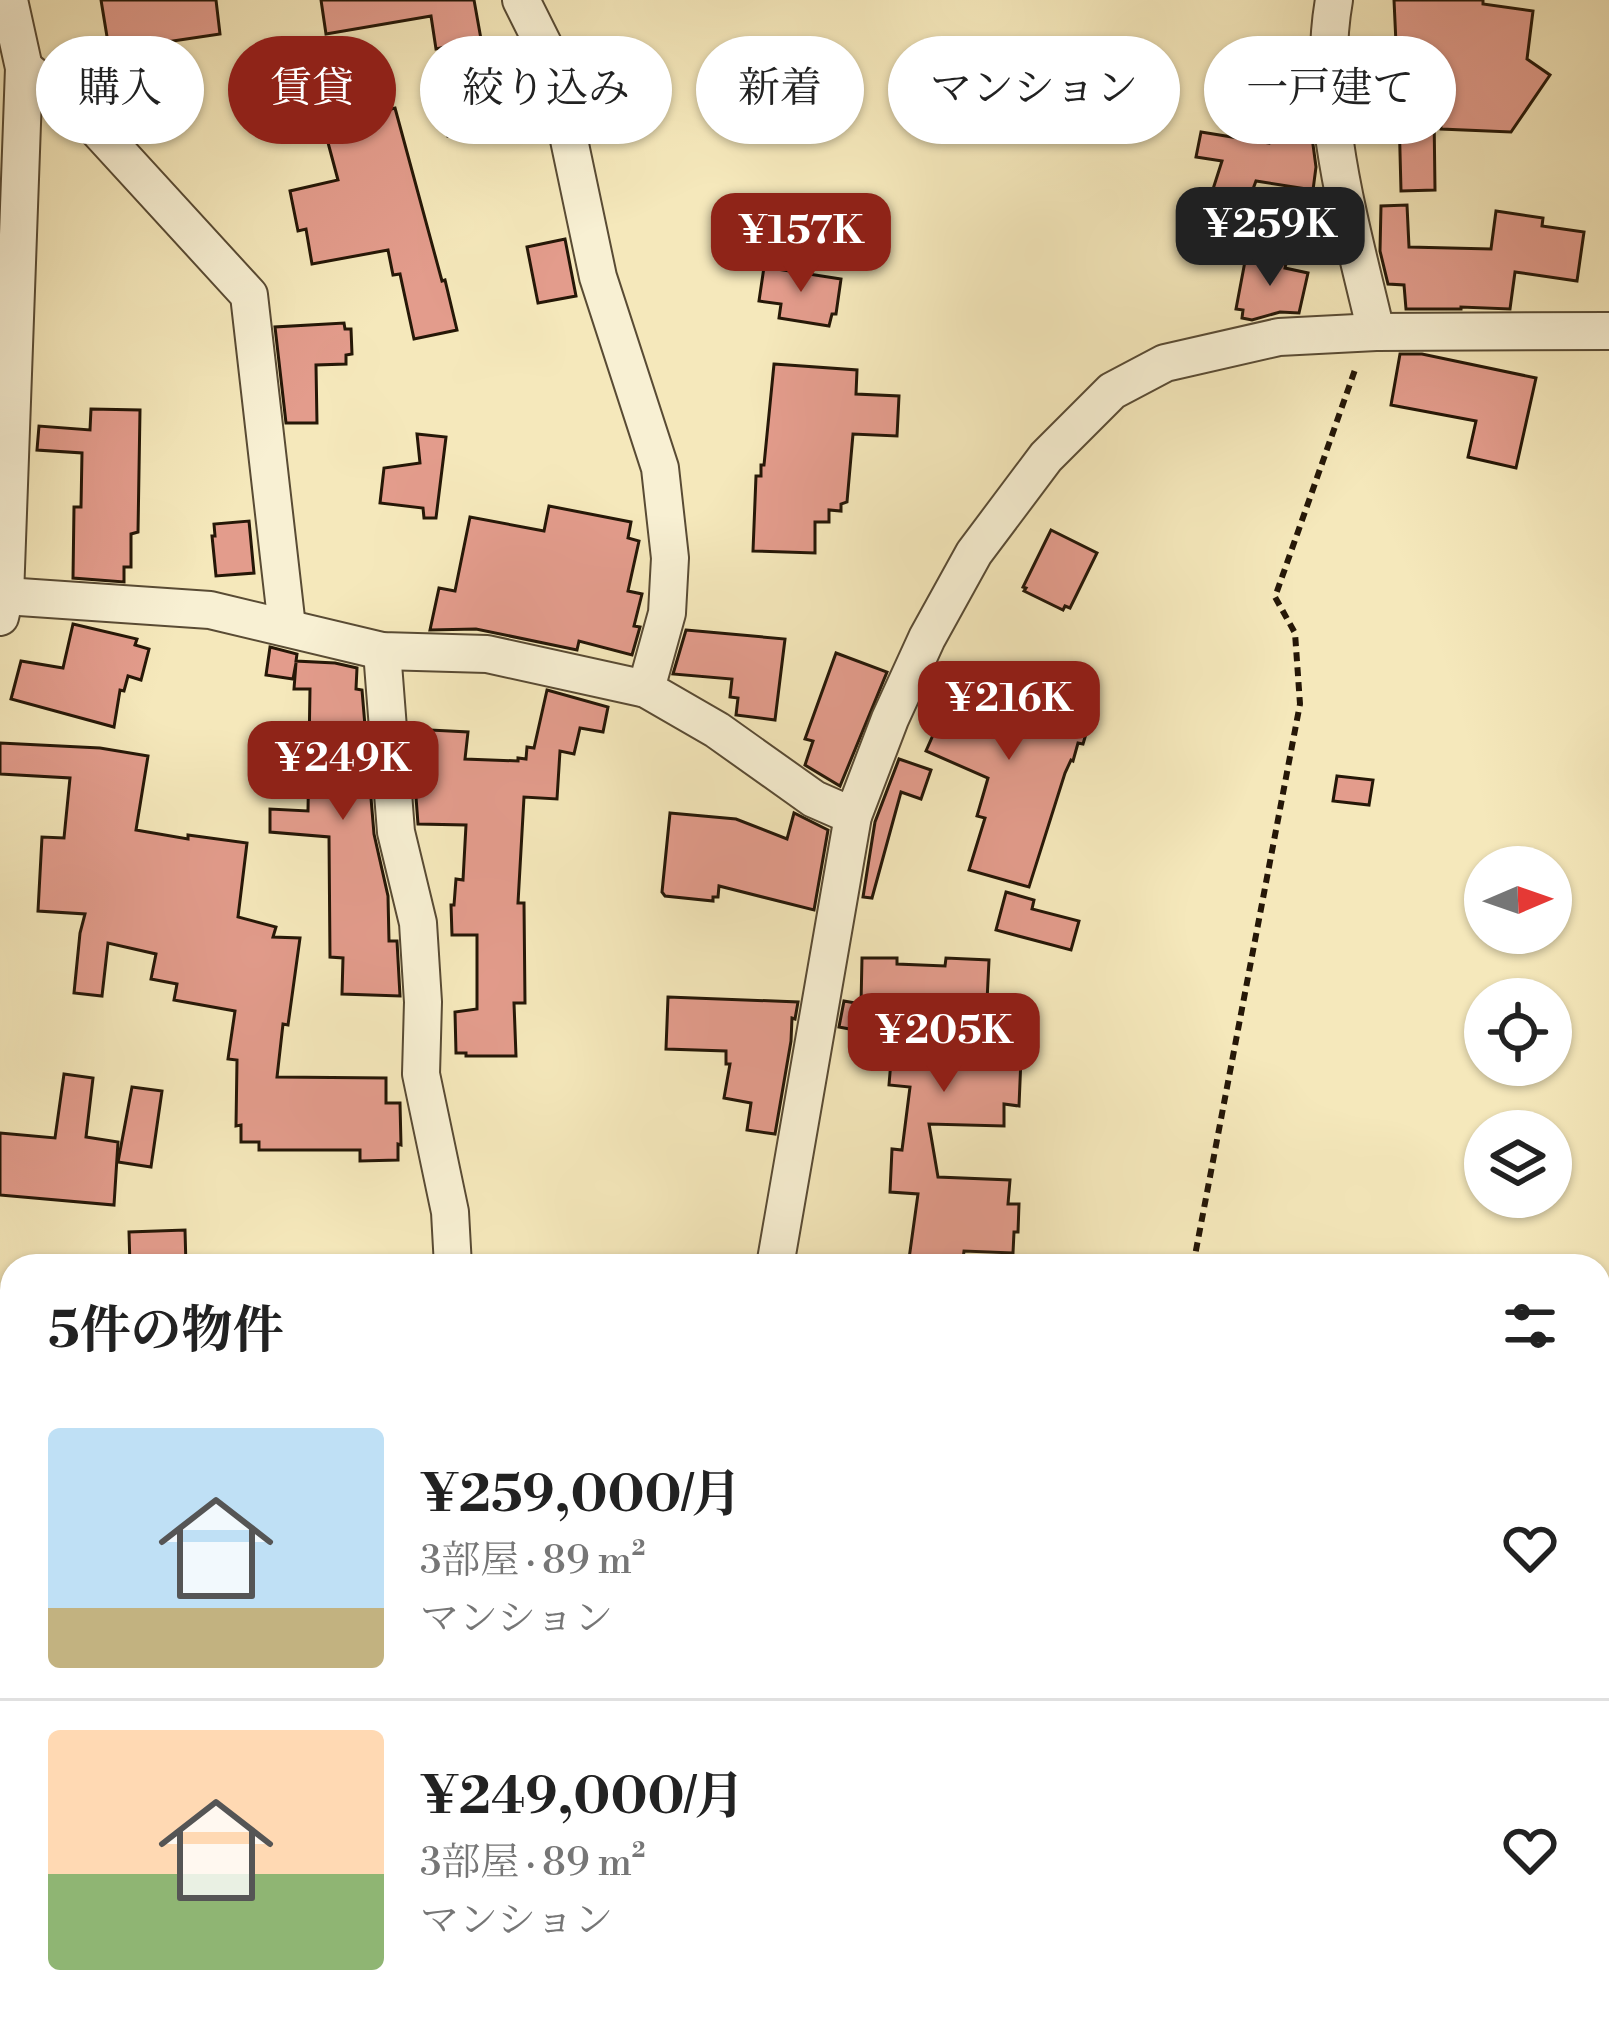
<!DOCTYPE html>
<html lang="ja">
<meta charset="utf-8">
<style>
:root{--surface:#fff;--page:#f2f2f2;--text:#222;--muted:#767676;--line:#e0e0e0;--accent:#8f2418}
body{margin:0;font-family:"Libre Bodoni","Noto Serif JP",serif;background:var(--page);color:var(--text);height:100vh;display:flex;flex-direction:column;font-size:45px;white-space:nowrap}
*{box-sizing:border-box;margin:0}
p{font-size:39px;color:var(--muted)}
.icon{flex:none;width:66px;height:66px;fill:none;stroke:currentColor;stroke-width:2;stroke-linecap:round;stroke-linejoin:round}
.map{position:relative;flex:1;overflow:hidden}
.sheet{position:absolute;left:0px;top:1254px;width:1611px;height:768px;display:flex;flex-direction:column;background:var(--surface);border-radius:36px 36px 0 0;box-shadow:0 3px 9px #0004}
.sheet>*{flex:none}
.hud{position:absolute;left:36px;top:36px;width:1539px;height:108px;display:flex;gap:24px}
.needle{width:78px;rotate:88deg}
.buttons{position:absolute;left:1464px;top:846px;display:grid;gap:24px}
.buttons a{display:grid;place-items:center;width:108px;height:108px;border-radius:50%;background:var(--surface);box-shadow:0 3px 9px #0004;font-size:60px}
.price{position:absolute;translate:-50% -102px;padding:0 27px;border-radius:24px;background:var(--accent);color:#fff;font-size:39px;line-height:78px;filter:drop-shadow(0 3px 6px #0008)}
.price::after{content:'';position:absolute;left:50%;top:72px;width:36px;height:27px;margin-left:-18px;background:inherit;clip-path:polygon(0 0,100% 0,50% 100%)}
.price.selected{background:#222;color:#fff}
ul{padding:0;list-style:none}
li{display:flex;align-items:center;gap:36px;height:300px;padding:0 48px}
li+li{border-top:3px solid var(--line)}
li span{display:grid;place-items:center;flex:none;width:336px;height:240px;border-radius:12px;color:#555}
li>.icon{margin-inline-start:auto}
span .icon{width:144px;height:144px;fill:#fffc;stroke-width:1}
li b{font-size:51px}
h2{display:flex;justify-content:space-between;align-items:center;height:144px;padding:0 48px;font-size:51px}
.chip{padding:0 42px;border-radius:54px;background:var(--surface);box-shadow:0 3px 9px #0004;font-size:42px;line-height:108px}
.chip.selected{background:var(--accent);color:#fff}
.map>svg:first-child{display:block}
.building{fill:#e39c8c;stroke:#251707;stroke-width:3}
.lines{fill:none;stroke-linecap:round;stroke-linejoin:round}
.minor-casing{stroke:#594b34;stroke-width:40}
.path{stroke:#251707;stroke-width:6;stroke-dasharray:9 6;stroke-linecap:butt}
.minor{stroke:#f8f0d3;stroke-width:36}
</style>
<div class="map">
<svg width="1609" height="2022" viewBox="0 0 1609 2022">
<rect width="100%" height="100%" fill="#f5e8bb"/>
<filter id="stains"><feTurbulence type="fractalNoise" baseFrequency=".00167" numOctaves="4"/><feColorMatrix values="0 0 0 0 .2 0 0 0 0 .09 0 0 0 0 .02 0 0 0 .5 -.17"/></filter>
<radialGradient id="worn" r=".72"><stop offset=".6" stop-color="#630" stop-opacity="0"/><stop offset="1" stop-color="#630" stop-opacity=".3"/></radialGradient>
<g class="building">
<polygon points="101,0 216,0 220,34 146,45 148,54 111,61"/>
<polygon points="321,0 474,0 481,39 436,49 431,16 326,34"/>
<polygon points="1394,0 1483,0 1483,4 1533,11 1527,59 1550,75 1511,132 1441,129 1439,63 1397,65"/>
<polygon points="499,74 503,105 483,108 487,131 448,136 442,90"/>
<polygon points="395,108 442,281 445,280 457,330 414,339 400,274 393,275 388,250 312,264 306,229 298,231 290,191 338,180 323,124 354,115 355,119"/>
<polygon points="1434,113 1435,190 1401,191 1399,114"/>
<polygon points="1274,116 1310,122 1316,167 1313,190 1256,181 1231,248 1198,236 1222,161 1196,157 1201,132 1269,143"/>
<polygon points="1407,205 1409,247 1491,249 1496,211 1543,218 1542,226 1584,232 1577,281 1515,272 1510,309 1461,307 1461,309 1406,309 1404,285 1388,284 1380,251 1381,206"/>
<polygon points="565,239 576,296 538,303 527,247"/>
<polygon points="1246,256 1286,264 1285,268 1308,273 1299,313 1280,312 1252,320 1242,318 1243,310 1236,309"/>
<polygon points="764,267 841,279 836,314 832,314 829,326 779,318 781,304 759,301"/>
<polygon points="344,323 345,329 351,329 352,354 346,355 346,364 316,365 317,423 286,423 275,327"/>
<polygon points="1400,354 1422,354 1536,378 1516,468 1468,457 1476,421 1391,405"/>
<polygon points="774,364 857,370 856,394 899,396 897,436 853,434 847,502 841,504 841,511 829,510 829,522 815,522 815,553 753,551 756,476 761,476 761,465 764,465"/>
<polygon points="91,409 140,410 138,532 131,534 131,567 124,567 124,582 73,578 74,507 81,507 82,453 37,450 39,426 90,430"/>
<polygon points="417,434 446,437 436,518 424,518 423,508 380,503 384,468 420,463"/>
<polygon points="549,506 631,522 628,538 639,541 628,591 642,594 634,626 640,627 632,655 579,641 577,650 476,629 430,630 439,588 455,591 470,517 544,531"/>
<polygon points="249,521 254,573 216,576 212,536 215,536 214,524"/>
<polygon points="1051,530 1097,553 1070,608 1065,606 1063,610 1024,591 1026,588 1023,587"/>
<polygon points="73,624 137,639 135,645 149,649 141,680 128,676 124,691 120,690 114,727 11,699 21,661 63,668"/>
<polygon points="686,630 785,639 775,720 736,715 738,698 730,697 732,679 673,674"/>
<polygon points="270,647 297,654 296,661 335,663 357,668 356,689 362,690 374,834 388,896 389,941 397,941 400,996 342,994 343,958 330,957 329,837 270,832 270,809 308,811 310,689 294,689 296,663 293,679 266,675"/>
<polygon points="836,653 887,672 840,786 805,765 813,741 805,739"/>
<polygon points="940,665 971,674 1039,705 1044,686 1087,699 1084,711 1092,714 1083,744 1078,743 1073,761 1071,760 1065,773 1029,887 969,870 985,818 977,816 988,778 926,751 948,701 927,692"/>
<polygon points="547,690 608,707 603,732 580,728 574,754 560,751 557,799 524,797 518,903 524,903 525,1003 514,1003 516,1056 466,1056 466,1053 456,1053 455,1012 477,1009 477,935 452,935 451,905 454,905 456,879 463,880 466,825 418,824 411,729 468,732 465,759 518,761 518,758 526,759 527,747 534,748"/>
<polygon points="0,743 100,748 148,756 136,830 188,839 188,835 247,843 238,917 276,927 273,937 300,938 288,1025 283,1024 277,1077 386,1078 386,1103 400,1103 401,1145 398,1144 398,1160 360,1161 360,1150 259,1150 259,1142 241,1142 241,1125 236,1126 237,1060 228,1059 235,1011 174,1000 177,984 151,979 156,954 108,943 102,996 74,993 80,933 85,914 38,911 42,837 64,838 70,778 0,774"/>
<polygon points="899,759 931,770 921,799 901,792 872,898 863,897 875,822"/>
<polygon points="1337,776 1373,780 1369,805 1333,801"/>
<polygon points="670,813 736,819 787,839 794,813 828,830 814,910 719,886 718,897 713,897 713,901 665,896 662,892"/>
<polygon points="1006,892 1034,900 1032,909 1079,921 1071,950 996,930"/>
<polygon points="862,958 897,958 897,964 945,966 946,958 989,960 986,1022 1019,1025 1016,1058 1021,1058 1019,1106 1004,1104 1004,1126 929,1124 938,1177 1010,1180 1008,1204 1019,1204 1018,1232 1014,1232 1013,1253 964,1251 962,1266 908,1266 918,1194 890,1192 892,1149 902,1150 910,1087 889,1085 893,1037 839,1027 844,1001 861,1004"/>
<polygon points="668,997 798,1002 795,1019 792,1018 791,1041 775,1134 747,1130 751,1103 724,1098 730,1064 726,1064 726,1051 666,1049"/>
<polygon points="64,1074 93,1078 86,1137 118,1142 114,1205 0,1195 0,1133 55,1138"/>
<polygon points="132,1087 162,1091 151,1167 118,1162"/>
<polygon points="185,1230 186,1266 130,1266 129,1232"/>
</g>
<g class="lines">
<g class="minor-casing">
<g id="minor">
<polyline points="521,0 553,64 598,277 660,468 670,558 667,613 646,689"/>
<path d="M1334,0C1315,107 1352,228 1376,332"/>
<polyline points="24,68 86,117 249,295 287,627"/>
<polyline points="5,596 210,610 382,651 487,654 646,689 717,730 814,799 853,816"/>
<polyline points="0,617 5,596 24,68 9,0"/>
<polyline points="382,651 396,832 418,923 423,1002 421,1074 450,1212 453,1266"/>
<polyline points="775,1266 853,816 890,719 927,638 974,553 1046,457 1112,391 1165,363 1279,337 1376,332 1609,331"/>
<polyline points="0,1408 12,1508"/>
<polyline points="0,1552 12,1542"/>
</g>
</g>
<g class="path">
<polyline points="1193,1266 1300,704 1295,633 1275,597 1356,367"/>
<polyline points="347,2010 347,2022"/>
<polyline points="787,2022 790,2010"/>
</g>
<use href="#minor" class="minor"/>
</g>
<rect width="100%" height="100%" filter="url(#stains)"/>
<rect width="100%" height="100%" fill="url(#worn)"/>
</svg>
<div class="buttons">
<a><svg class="needle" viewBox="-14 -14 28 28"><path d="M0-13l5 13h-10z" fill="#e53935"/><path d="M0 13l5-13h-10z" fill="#767676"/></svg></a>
<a><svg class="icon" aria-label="locate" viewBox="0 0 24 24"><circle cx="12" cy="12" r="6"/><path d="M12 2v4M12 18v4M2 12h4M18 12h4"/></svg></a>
<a><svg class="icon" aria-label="layers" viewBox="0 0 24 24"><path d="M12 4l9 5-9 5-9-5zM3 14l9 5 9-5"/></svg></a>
</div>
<b class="price selected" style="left:1270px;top:289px">¥259K</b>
<b class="price" style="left:801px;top:295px">¥157K</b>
<b class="price" style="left:1009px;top:763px">¥216K</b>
<b class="price" style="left:343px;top:823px">¥249K</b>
<b class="price" style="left:944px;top:1095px">¥205K</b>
<div class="hud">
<a class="chip">購入</a>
<a class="chip selected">賃貸</a>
<a class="chip">絞り込み</a>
<a class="chip">新着</a>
<a class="chip">マンション</a>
<a class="chip">一戸建て</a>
</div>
<section class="sheet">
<h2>5件の物件<svg class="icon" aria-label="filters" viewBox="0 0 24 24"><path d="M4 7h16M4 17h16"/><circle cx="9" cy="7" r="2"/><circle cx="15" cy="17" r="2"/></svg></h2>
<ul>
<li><span style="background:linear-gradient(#bfe0f5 75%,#c2b280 0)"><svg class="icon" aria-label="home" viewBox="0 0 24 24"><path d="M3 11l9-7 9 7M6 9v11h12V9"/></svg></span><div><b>¥259,000/月</b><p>3部屋 · 89 m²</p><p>マンション</p></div><svg class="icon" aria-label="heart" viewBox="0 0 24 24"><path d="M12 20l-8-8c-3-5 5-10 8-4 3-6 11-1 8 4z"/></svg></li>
<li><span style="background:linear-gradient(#ffd9b3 60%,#8fb573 0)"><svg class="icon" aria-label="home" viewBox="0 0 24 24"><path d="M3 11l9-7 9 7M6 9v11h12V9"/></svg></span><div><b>¥249,000/月</b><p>3部屋 · 89 m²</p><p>マンション</p></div><svg class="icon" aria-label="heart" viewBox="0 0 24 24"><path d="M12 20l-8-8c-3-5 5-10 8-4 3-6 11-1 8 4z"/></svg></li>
</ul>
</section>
</div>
